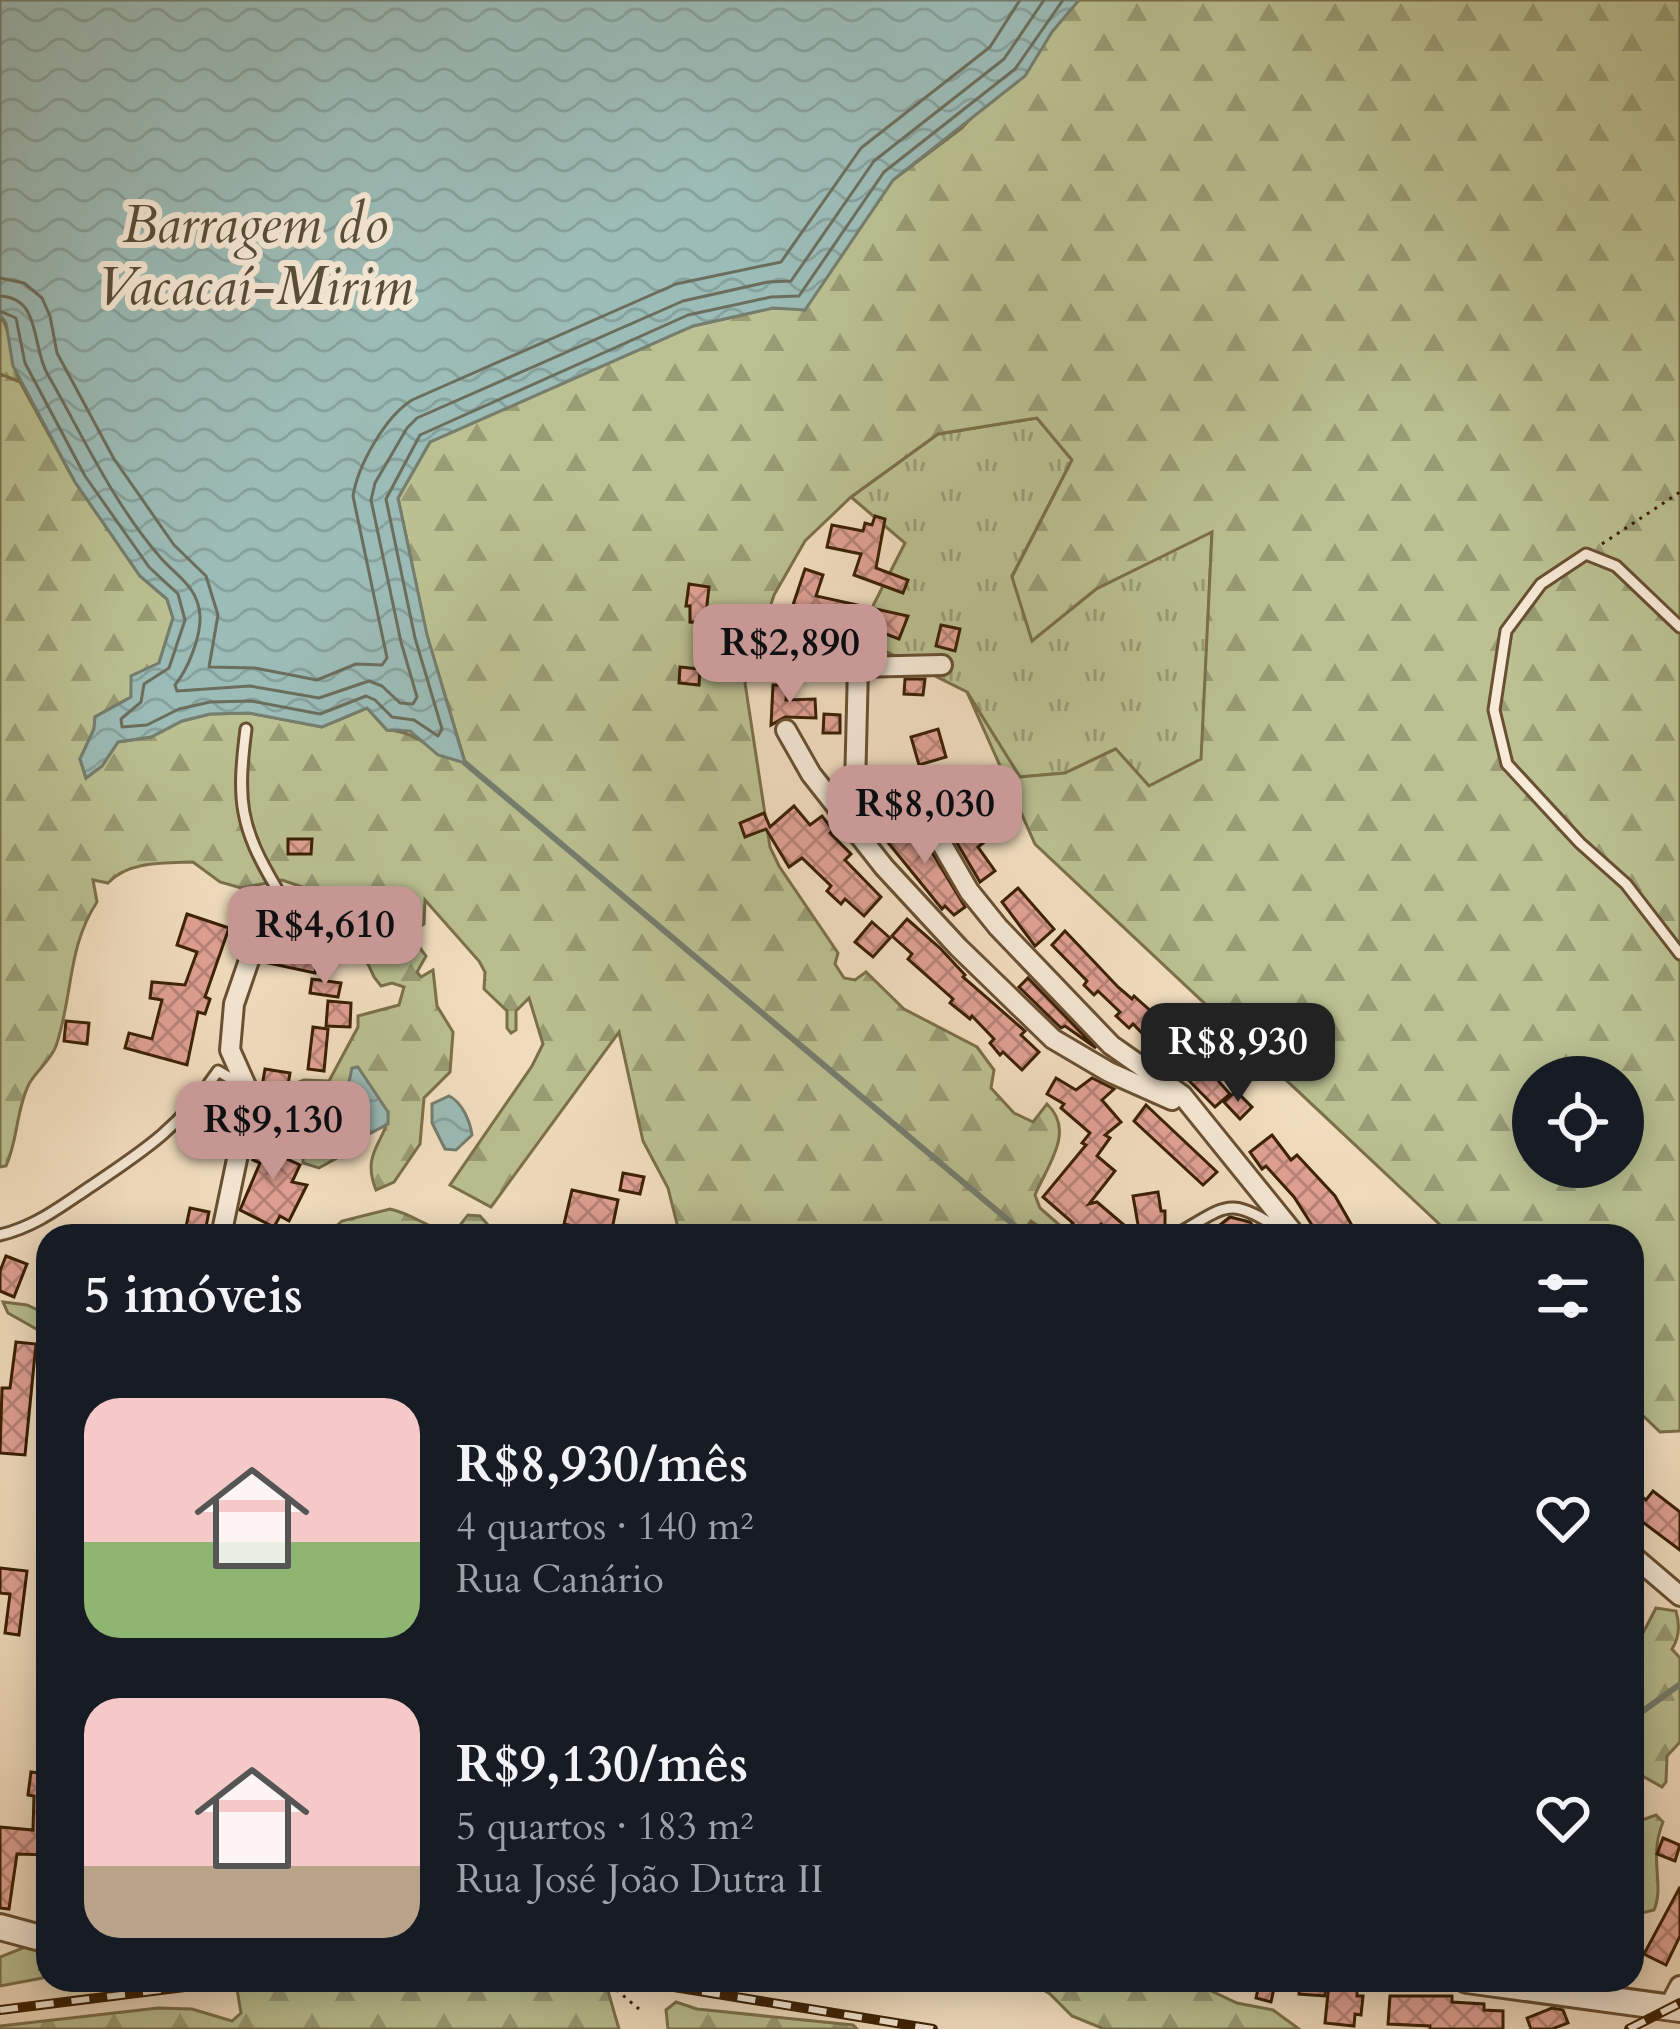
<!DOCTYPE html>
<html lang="pt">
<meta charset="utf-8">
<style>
:root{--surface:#171b24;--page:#242831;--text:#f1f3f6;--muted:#9ea1a6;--accent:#c59692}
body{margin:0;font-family:Cardo,serif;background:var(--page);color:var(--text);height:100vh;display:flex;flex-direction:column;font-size:45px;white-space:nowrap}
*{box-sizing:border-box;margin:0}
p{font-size:39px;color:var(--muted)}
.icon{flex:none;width:66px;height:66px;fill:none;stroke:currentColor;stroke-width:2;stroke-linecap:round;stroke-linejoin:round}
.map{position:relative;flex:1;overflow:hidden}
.drawer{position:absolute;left:36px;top:1224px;width:1608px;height:768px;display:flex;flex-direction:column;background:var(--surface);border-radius:36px;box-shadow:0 6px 30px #0003}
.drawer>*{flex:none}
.tools{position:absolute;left:1512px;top:1056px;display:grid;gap:24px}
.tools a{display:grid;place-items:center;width:132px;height:132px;border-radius:50%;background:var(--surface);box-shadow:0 6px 30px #0003;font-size:60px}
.price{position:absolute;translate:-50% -102px;padding:0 27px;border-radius:24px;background:var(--accent);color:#111;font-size:39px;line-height:78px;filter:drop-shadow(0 3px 6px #0008)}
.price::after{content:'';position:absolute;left:50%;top:72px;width:36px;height:27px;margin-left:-18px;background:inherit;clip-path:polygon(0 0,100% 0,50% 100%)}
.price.current{background:#222;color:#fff}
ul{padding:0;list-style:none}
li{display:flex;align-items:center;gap:36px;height:300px;padding:0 48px}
li span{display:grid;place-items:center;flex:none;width:336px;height:240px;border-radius:36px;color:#555}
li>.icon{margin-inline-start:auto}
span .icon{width:144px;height:144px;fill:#fffc;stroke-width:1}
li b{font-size:51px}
h2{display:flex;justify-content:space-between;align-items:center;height:144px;padding:0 48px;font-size:51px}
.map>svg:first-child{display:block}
.grass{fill:url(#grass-tufts);stroke:#7b704a;stroke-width:3}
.forest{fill:url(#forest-firs);stroke:#7b704a;stroke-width:3;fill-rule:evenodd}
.water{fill:url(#water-waves);stroke:#757e6f;stroke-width:3}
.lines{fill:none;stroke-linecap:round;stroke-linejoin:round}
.shore{stroke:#6c6e5d;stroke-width:3}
.stream{stroke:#757e6f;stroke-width:6}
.building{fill:url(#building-cross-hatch);stroke:#3b2003;stroke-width:3}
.service-casing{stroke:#695032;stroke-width:15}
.minor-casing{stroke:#695032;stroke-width:24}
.tertiary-casing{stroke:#695032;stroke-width:30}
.path{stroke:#3b2003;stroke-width:3;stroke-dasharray:3 6;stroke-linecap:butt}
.service{stroke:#f7ead7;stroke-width:9}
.minor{stroke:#f7ead7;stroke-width:18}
.tertiary{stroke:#f7ead7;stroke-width:24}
.rail-casing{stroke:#3b2003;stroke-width:10}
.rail{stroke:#f7ead7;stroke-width:6;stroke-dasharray:18;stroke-linecap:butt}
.labels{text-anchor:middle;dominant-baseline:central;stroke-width:12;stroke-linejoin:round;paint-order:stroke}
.water-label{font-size:54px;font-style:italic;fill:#584f39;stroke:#f7ead7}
</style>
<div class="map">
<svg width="1680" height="2029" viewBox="0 0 1680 2029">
<defs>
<pattern id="grass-tufts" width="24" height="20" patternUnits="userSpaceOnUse" patternTransform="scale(3)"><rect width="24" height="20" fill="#bbc192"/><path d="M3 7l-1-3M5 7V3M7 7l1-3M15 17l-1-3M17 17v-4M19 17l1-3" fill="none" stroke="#999c75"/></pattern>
<pattern id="forest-firs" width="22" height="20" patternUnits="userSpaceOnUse" patternTransform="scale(3)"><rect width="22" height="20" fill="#bbc192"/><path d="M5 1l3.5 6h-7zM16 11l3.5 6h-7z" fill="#999c75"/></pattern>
<pattern id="water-waves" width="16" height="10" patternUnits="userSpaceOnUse" patternTransform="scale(3)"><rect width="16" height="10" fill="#9cbcb7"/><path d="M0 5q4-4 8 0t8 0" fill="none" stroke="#87a19c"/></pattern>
<pattern id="building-cross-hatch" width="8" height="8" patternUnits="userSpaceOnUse" patternTransform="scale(3)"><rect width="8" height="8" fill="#e2a296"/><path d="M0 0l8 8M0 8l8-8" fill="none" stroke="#b88478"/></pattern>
</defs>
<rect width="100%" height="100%" fill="#f3dfc1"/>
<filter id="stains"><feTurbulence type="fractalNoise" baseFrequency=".00167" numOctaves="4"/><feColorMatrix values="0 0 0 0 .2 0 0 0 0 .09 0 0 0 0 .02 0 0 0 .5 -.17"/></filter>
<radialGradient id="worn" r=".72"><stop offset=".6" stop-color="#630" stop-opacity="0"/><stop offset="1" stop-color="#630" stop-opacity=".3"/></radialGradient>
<g class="grass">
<path d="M0,315C13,334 10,361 20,382L0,374Z"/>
<polygon points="1037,418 1072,460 1012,576 1033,640 1096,589 1212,531 1202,759 1149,786 1115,749 1065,773 1019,777 967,692 857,637 905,543 851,497 938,434"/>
</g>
<g class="forest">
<path d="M1079,0H1680V1431L1660,1432L1632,1405V1236H1452L1035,844L967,692L1020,777L1065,773L1116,749L1149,786L1201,759L1212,532L1096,589L1032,641L1012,577L1072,460L1037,418L938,434L851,497L805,541L774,595L745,683L770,847L779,866L838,953L835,964L844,978L855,980L866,972L904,1009L977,1047L994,1070L991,1088L1014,1113L1033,1122L1047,1104C1076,1131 1047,1166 1035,1195L1040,1208L1072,1236H1053L1031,1221L1020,1236H680L668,1188L643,1141L619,1032L491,1207L450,1185L532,1066L543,1044L529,998L516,1011V1030L511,1033L507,1028V1011L484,989L485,972L479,961L425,900L424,924L413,931L412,937L426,956L417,972L421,977L433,970L437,1006L453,1032L450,1072L424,1098L420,1144L394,1182L376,1190C360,1151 388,1141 388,1112L344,1105L365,1136L353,1149L319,1168L303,1163L304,1114L291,1101V1085L304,1080L329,1081L358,1027V1016L399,1005L404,987L392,983L381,986L374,977L338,899L282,880L241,888L220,882L193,862C165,863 128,861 108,883L93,880L97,902C67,947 73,997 56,1046C51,1060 36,1071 29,1084C16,1110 18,1140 6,1166L0,1167V374L20,382L75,482L140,576L167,599L173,618L159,663L132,676L131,697L95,717L94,729L80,759L86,778L102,766L118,742L151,737L182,721L210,714L249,713L322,727L367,708L387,730C422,732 429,753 465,762L427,636L398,498L430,442L693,326L773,308L805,309L893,180L962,128ZM1533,1077H1623V1167H1533Z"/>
<path d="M390,1209C413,1214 429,1229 453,1234L468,1215L480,1216L488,1225L489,1236H333V1229L342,1221Z"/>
<polygon points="3,1302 27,1305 48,1315 48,1331 45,1334 8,1313"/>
<path d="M1656,1608L1676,1611C1680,1625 1680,1637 1672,1649L1680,1658V1742L1667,1756L1666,1782L1662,1787L1632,1770V1654Z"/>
<path d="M1656,1815L1663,1822C1648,1858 1665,1885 1654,1910L1638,1914L1632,1910V1837L1639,1821Z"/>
<polygon points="30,1945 48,1948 40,1956 48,1965 48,1977 0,1986 0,1957"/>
<polygon points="295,1980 528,1980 608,1991 619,2029 0,2029 0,2026 158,2008 192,2009 232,2021 241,2013 237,1989"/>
<polygon points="1027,1980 1188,1980 1237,2003 1273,2010 1299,2029 1104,2029 1072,2016 1050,1994"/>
<polygon points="676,2002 697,2009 853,2025 857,2029 668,2029 666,2010"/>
</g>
<g class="water">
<polygon points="0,0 1079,0 1052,32 1025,76 893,180 805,310 773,308 693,326 430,442 398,498 427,635 465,763 438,755 410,731 387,730 367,708 322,727 249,713 210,714 182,721 151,737 118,742 102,766 86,778 80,759 94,729 95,717 131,697 131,676 159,663 173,618 167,599 140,576 75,482 13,366 6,323 0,315"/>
<polygon points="358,1067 388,1112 388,1124 365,1136 344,1106 352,1068"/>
<path d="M449,1096C462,1102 470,1121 472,1135L456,1150L445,1149L432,1123V1104Z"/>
</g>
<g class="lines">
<g class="shore">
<path d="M0,278L24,283L42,298L50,316L57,353L114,459L174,545L206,576L218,615L209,667L255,668L317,680L356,664L382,665L387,658L353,496C358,465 385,417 412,400L676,284L781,262L861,148L990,47L1020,0"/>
<path d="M0,296C42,298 31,347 48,375C83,436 113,503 160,557C177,577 198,586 200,616C201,637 188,669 175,685L177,691L250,686L319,698L369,681L382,686L400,703L413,704L417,697L401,642L371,500L375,483L407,428L417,418L683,301L768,282L791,281L874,161L1004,59L1044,0"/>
<polyline points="0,311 16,318 25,363 85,476 149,567 178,594 185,620 169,668 144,684 141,702 121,719 122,727 147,725 179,709 210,702 251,701 320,714 366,696 375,700 392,717 414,720 438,736 442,729 415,638 386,499 420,435 688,315 771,297 799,296 884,172 1015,69 1063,0"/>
</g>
<g class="stream">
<polyline points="465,763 1027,1236"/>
<polyline points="1632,1719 1679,1685"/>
</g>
</g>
<g class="building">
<polygon points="875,516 885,519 876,568 908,580 903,593 854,575 861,554 827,547 832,525 863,531 865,523 872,525"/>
<polygon points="805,569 823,575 816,596 908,616 899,639 855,622 852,635 817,627 814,658 777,658 780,635 769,633 773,611 790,614"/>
<polygon points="689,584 709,587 705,623 690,622 690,606 686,606"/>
<polygon points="941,625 960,629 955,651 936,646"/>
<polygon points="680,667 700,669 699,685 679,683"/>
<polygon points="905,679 925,679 923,695 904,694"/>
<polygon points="773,685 787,685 786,700 815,699 816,718 785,717 771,725"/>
<polygon points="824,714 840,715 840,733 823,733"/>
<polygon points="938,729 946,757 919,765 911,737"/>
<polygon points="891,785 899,800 881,809 873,794"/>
<polygon points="955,797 969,819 975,815 992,836 978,847 995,871 980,882 937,809"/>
<polygon points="794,806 810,825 822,816 833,830 830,833 851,854 845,860 881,897 864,916 845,899 841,904 827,891 831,886 802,858 789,867 766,829 745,837 740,823 764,813 770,827"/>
<polygon points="913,821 965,907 954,915 945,906 942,909 886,840"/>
<polygon points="288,839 312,839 311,854 288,854"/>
<polygon points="1018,888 1054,929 1035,946 1002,902"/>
<polygon points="372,907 391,917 380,938 360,927"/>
<polygon points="284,911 306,916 303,930 342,940 338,955 319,950 315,973 263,962 270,941 275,943"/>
<polygon points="187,914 229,928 205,997 210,999 205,1014 198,1012 187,1065 125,1048 129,1033 152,1039 162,1000 150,998 152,982 185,985 197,952 177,945"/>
<polygon points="907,919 940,948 965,975 963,977 1025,1031 1021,1035 1039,1052 1022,1070 1003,1052 1000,1055 990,1043 994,1039 972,1016 970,1019 950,1003 953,999 908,959 912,954 892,936"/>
<polygon points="872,922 890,938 873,957 855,942"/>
<polygon points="1065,931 1118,987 1132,999 1134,996 1165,1024 1169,1020 1185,1037 1182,1040 1230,1094 1215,1107 1133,1024 1129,1028 1116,1016 1120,1012 1098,991 1094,995 1084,985 1087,981 1052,945"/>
<polygon points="1028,978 1096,1048 1065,1026 1061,1028 1019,987"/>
<polygon points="312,979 341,983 338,997 310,993"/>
<polygon points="328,1001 351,1003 350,1027 326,1026"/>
<polygon points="66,1021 89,1023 87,1044 64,1041"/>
<polygon points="313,1027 328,1029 324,1071 308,1069"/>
<polygon points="265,1069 290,1073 286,1096 261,1092"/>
<polygon points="1056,1078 1076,1090 1092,1078 1114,1089 1102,1100 1121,1122 1105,1135 1110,1138 1097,1156 1115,1171 1089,1204 1097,1202 1137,1236 1104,1236 1108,1231 1101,1224 1089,1236 1078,1236 1069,1227 1073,1223 1043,1197 1086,1145 1082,1143 1090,1133 1061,1108 1064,1104 1047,1094"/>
<polygon points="1236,1091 1252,1107 1240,1119 1224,1102"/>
<polygon points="1146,1105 1217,1172 1203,1185 1134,1121"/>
<polygon points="266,1131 292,1144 285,1158 300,1165 292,1182 307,1185 289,1221 280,1216 274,1227 240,1210 260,1163 253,1160"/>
<polygon points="1272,1135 1291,1160 1297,1155 1335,1196 1358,1236 1319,1236 1294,1197 1266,1166 1262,1169 1250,1152"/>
<polygon points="623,1173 644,1177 640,1194 620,1190"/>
<polygon points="572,1190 618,1200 611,1234 564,1224"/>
<polygon points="1158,1192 1161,1211 1165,1211 1165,1236 1140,1236 1133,1196"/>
<polygon points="190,1208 209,1212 204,1236 184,1236"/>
<polygon points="1230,1217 1250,1222 1261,1236 1206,1236"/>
<polygon points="6,1256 27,1264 14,1297 0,1291 0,1271"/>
<polygon points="16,1342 36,1344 25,1455 0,1453 2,1388 10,1388"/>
<polygon points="1632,1489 1646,1500 1653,1491 1680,1512 1680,1550 1632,1514"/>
<polygon points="0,1568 27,1571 19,1635 5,1633 10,1594 0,1593"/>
<polygon points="31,1772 48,1774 48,1855 17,1854 9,1909 0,1908 0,1827 33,1830 34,1796 28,1795"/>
<polygon points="1663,1838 1680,1845 1675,1861 1657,1854"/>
<polygon points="1680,1887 1680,1936 1666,1965 1644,1954"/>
<polygon points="1260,1980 1275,1984 1271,2002 1256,1998"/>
<polygon points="1300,1980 1326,1980 1325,1996 1299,1994"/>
<polygon points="1329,1983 1357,1986 1357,1996 1363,1996 1361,2015 1355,2014 1354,2026 1325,2023"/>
<polygon points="1390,1996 1452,1996 1452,2002 1484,2004 1484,2010 1503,2011 1503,2029 1430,2029 1430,2026 1388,2024"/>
<polygon points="1552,2008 1563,2010 1568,2023 1552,2029 1531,2029 1527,2018"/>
</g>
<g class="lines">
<g class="service-casing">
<g id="service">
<polyline points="1680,627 1616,566 1586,554 1541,584 1506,631 1494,710 1507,764 1580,843 1626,884 1680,954"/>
<path d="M246,729C237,800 239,826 277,889L267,908"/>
<path d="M0,1235C33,1227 56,1210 84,1191C142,1152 178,1130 218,1071L242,1085"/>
<path d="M1174,1236C1231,1203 1227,1196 1285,1232"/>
</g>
</g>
<g class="minor-casing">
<g id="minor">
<polyline points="786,730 811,774 884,867 958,947 1053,1039 1109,1072 1172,1100"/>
<polyline points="922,810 969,891 998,927 1111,1045 1182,1095 1296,1236"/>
<polyline points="845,817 855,788 858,667 942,665"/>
<polyline points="221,1236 246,1116 247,1088 230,1050 234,1004 267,908"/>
<polyline points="1632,1555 1680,1596"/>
<polyline points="1669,2007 1680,1986"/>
</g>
</g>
<g class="tertiary-casing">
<g id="tertiary">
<polyline points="0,1927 48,1940"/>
<polyline points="1467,1980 1680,2009"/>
</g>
</g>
<g class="path">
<polyline points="1602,544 1680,492"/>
<polyline points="582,1980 613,1987 639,2009"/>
</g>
<use href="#service" class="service"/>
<use href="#minor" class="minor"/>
<use href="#tertiary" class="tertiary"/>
<g class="rail-casing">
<g id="rail">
<polyline points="631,1980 933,2029"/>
<polyline points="0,2010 241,1980"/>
<polyline points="1629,2029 1680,2003"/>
</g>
</g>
<use href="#rail" class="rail"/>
</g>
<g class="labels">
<g class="water-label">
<text x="255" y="225">Barragem do<tspan x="255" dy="62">Vacacaí-Mirim</tspan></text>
</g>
</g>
<rect width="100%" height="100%" filter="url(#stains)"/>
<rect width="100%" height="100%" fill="url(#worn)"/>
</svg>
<div class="tools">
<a><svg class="icon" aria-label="locate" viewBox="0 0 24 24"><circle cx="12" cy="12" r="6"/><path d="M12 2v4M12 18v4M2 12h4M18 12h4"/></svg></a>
</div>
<b class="price" style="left:790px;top:706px">R$2,890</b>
<b class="price" style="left:925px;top:867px">R$8,030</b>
<b class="price" style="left:325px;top:988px">R$4,610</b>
<b class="price current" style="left:1238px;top:1105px">R$8,930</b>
<b class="price" style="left:273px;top:1183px">R$9,130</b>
<section class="drawer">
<h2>5 imóveis<svg class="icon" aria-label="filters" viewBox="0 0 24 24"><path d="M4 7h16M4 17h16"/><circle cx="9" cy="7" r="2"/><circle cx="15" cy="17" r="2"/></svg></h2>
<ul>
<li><span style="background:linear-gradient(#f6c9c9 60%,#8fb573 0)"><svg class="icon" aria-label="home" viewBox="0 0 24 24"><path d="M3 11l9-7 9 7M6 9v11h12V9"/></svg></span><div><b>R$8,930/mês</b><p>4 quartos · 140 m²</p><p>Rua Canário</p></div><svg class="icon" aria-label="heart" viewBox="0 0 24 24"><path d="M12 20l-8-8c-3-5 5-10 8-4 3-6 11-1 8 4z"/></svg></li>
<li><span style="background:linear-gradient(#f6c9c9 70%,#b9a48a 0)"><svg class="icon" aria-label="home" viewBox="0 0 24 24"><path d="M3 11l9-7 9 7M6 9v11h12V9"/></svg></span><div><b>R$9,130/mês</b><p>5 quartos · 183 m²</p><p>Rua José João Dutra II</p></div><svg class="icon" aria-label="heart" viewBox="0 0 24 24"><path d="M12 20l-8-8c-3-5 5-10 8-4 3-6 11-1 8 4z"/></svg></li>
</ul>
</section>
</div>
